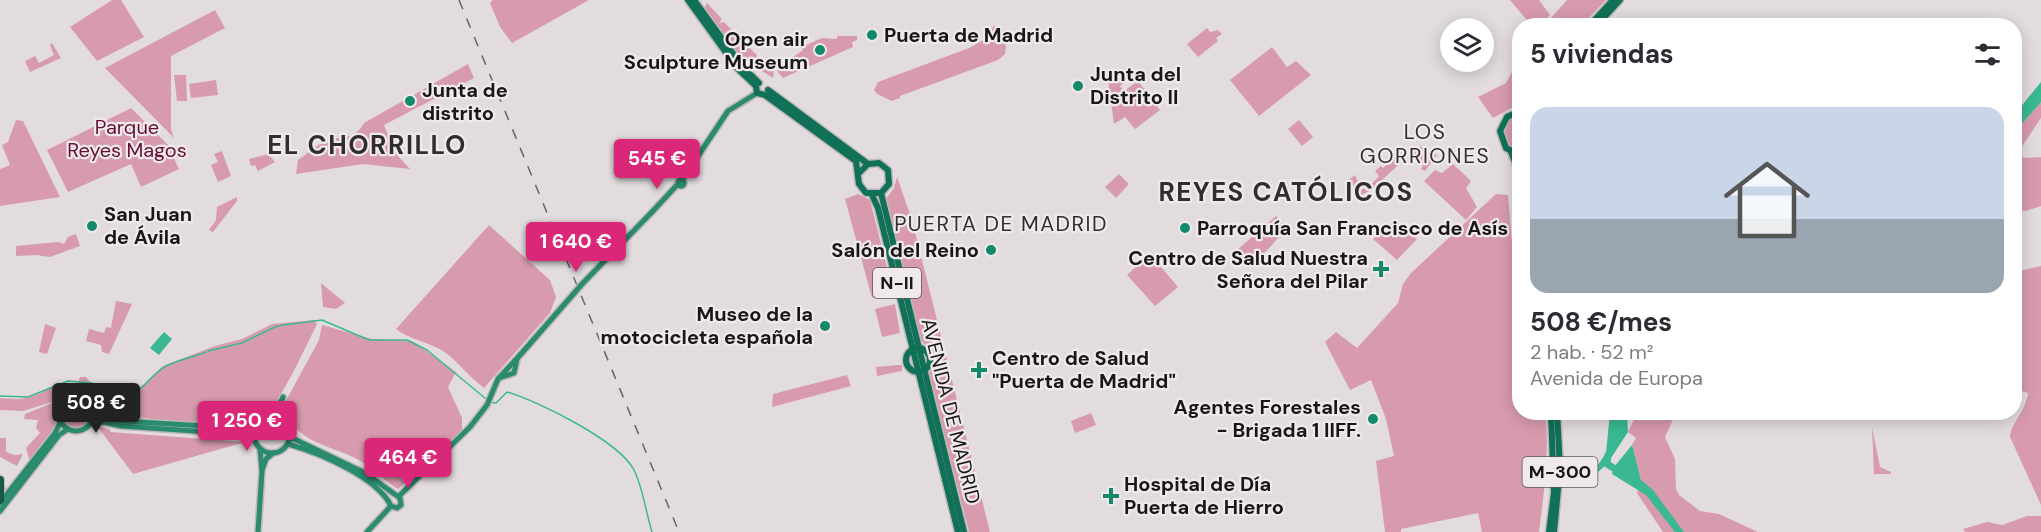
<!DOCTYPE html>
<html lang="es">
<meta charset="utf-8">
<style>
:root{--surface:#fff;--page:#f2f2f3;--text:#2b2b33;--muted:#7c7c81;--accent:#db2777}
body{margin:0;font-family:"DM Sans",sans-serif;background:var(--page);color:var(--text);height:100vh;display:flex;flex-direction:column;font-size:22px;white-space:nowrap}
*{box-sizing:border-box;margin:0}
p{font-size:20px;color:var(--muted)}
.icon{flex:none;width:33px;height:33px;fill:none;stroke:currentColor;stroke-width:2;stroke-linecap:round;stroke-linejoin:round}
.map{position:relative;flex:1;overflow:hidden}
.details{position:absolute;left:1512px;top:18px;width:510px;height:402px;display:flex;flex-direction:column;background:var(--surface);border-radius:24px;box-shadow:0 3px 15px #0003}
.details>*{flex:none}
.fabs{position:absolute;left:1440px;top:18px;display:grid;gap:12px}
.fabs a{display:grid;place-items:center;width:54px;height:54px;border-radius:50%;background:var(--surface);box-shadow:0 3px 15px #0003;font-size:30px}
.price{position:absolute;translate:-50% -51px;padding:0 14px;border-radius:6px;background:var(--accent);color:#fff;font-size:20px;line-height:39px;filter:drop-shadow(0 2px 3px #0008)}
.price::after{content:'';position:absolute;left:50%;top:36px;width:18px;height:14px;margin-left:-9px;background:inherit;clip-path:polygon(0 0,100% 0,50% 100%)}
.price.on{background:#222;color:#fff}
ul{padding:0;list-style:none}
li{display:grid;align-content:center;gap:12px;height:318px;padding:0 18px}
li span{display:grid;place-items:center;height:186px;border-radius:18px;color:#555}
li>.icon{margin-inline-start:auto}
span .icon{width:108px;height:108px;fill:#fffc;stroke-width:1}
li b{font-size:26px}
h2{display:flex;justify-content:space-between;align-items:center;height:72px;padding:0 18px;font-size:26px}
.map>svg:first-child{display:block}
.green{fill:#d89bad}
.water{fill:#3bb893}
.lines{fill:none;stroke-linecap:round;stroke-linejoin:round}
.stream{stroke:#3bb893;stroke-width:1.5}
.river{stroke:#3bb893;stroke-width:7}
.secondary-casing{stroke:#beb8ba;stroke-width:8}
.primary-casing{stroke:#beb8ba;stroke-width:9}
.highway-casing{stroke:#beb8ba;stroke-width:10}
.secondary{stroke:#2a8b6f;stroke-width:5}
.primary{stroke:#117158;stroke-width:6}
.highway{stroke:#175946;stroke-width:8}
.rail{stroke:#686465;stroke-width:1.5;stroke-dasharray:10 10;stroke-linecap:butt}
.secondary-bridge-casing{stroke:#beb8ba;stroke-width:8;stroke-linecap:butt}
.secondary-bridge{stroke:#2a8b6f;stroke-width:5}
.poi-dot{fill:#12896b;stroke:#f0e9eb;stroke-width:2}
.labels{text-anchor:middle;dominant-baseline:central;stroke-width:4.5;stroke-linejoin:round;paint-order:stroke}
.shield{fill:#f0e9eb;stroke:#595556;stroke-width:1.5}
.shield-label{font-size:18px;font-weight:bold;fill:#181616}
.poi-label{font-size:20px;font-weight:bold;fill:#181616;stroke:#f0e9eb;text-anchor:start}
.park-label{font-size:20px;fill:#640f35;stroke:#f0e9eb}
.street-label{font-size:20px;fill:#181616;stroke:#f0e9eb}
.neighbourhood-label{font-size:21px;letter-spacing:1.5px;fill:#312d2e;stroke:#f0e9eb}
.district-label{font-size:26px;font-weight:bold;letter-spacing:1.5px;fill:#312d2e;stroke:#f0e9eb}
</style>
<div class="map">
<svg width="2041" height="532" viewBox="0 0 2041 532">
<rect width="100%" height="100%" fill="#e3dcde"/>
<g class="green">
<polygon points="112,0 121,0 144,37 97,61 70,27"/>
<polygon points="493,0 589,0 512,43 500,27 490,3"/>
<polygon points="1510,0 1539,0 1550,15 1541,25 1531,25"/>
<polygon points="1567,0 1606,0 1582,25 1545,25"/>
<polygon points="707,3 722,19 719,23 724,22 739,37 738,42 741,40 757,55 756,59 759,57 774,71 773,78 739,56 704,9"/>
<polygon points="215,10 225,28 171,56 171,129 174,138 105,68"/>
<polygon points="994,26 1000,26 1007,35 1005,54 998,60 900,96 900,98 892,101 877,94 874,90 878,82 969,48 983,40"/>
<polygon points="1207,28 1210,32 1218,30 1222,34 1216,38 1218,41 1198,57 1187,44"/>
<polygon points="837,36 857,36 857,40 852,42 853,47 783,78 777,71 787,62 790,62 789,60 803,50 802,47 822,38 837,39"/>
<polygon points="52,43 61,58 30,72 25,61 35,56 39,63 54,55 50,45"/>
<polygon points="1272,47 1287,67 1296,61 1311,75 1259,116 1230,80"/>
<polygon points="1519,59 1519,104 1493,118 1478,97 1506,83"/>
<path d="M468,64L474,78L384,125L397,155L410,169L363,164L296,174L298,160C306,155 321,141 331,139C347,137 355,138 364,123Z"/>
<polygon points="174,75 186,75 187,101 177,101"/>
<polygon points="1116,75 1123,84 1120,86 1124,91 1138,81 1160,110 1135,129 1125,117 1114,124 1108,80"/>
<polygon points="216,80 218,95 191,98 189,84"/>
<polygon points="2041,102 2041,118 2021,148 2023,158 2041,157 2041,206 2026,211 2015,210 2015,132"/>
<polygon points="131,108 168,145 179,169 141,187 131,164 68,192 47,150"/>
<path d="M1519,114V152L1507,143C1502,129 1506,120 1519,114Z"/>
<polygon points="16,120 23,121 60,197 0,206 0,169 10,165 2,145 8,142"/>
<polygon points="1299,120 1313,137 1302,146 1288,129"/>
<polygon points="1421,146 1430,157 1435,154 1437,155 1425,171 1421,169 1423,165 1417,155 1414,156 1412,153 1414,149 1417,150"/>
<polygon points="222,151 231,176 218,182 211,165 218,162 214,154"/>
<polygon points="1401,152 1405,159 1371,190 1358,197 1352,186 1349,187 1347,181 1355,175 1358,182 1353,187 1358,193 1364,188 1366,190 1379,176 1375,171 1381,166 1383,168 1392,160 1391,158"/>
<polygon points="268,154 275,162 258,171 255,165 251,166 249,159"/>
<polygon points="1453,164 1471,181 1466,188 1477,207 1466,220 1424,181 1435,170 1442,173"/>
<polygon points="1119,174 1129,184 1116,198 1105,187"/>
<path d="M897,177L912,220L990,532H969L928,371C936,359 930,350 921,340L885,200L894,188Z"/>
<polygon points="858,194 870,200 893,292 872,298 845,199"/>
<path d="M1496,194L1508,195L1513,256L1520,290V412L1545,413C1550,452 1544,492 1539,532H1482L1478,513L1401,529V532H1385L1376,461L1394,456L1386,419L1371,380L1350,390L1325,342L1336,332L1357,348L1398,303L1403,284L1411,273Z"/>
<polygon points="237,197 237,201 213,232 209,230 216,220 217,207"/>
<polygon points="1276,216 1287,228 1252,267 1236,251"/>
<polygon points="1395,220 1417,239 1397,260 1373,239"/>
<path d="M489,225L550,280L556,297L550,313L484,388C470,378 460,364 446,353C431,342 409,340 396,329Z"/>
<polygon points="76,234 80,246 50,257 36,255 16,256 16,246 58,242 64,244 68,237"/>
<polygon points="1150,254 1178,287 1155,306 1127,275"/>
<path d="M2041,266V505L2010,437C2011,422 2025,414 2028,393L2015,389V272Z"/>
<polygon points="321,283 345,303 336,309 323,307"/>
<polygon points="116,301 132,304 109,354 102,352 101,345 86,341 89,329 104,333 106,327 111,328"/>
<polygon points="895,304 900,333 882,337 875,309"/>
<path d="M314,320L317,324C307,344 281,401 267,413C238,438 144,417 107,412L97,403V394L105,384L114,390L126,392L141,387L163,366L215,346L242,339L272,324Z"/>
<polygon points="45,324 56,328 47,354 39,352"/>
<path d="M322,325L372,339L412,341L456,372L448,387L462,418V431L398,489C386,482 376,471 364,463C334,444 295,446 283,406L319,340Z"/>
<polygon points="897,365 902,365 902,371 877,376 876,367"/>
<polygon points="847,375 851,386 772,407 773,394"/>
<path d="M80,377H86L94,387L88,391L70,392L58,400L23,411L0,410V398C8,398 17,400 25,398C44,396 52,380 75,385L78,383Z"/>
<circle cx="76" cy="414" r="13"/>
<polygon points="57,401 53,417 58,429 1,505 0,473 7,492 30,463 26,448 40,433 36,428 38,420 24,419 25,414"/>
<polygon points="1091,413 1096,425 1075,433 1071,421"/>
<polygon points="1637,413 1676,413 1665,437 1675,459 1676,489 1679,495 1700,511 1719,514 1758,532 1663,532 1637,493 1641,480 1632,445 1636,438 1628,432"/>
<polygon points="97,426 109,429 111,432 245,442 133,474"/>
<polygon points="1872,427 1880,467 1891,472 1891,474 1874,474"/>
<polygon points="0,438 6,438 6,452 15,455 23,454 17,466 0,457"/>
<polygon points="2027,516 2041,516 2041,532 1965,532 1963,529 1987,522 2002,525"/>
</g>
<g class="water">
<polygon points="2041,82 2041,102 2015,132 2015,114"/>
<polygon points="164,332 172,339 159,355 150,348"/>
<polygon points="1610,413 1627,413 1628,432 1607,464 1597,473 1593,472 1606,453"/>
<polygon points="1632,445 1641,480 1653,490 1684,532 1675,532 1646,495 1612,474 1614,467"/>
</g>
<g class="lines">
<g class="stream">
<polyline points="208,351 242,343 277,326 322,320 369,340 407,340 427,350 486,399"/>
<path d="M107,389C141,405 142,380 166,366C178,360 194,357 206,352"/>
<polyline points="0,396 28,397 68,381 92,383"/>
<path d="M490,402L496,403L507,392C538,401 619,441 634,470C643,488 646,513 652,532"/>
</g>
<polyline class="river" points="1608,455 1607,464 1620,472"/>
<g class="secondary-casing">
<g id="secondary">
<circle cx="681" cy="183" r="3"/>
<polyline points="682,180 728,111 757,93"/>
<polyline points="652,212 678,184"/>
<polyline points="499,378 514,373 517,359"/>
<circle cx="76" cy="414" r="17"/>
<polyline points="283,397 280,407 283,419"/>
<polyline points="93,411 105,418 121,421 239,428 256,425"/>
<circle cx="272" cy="435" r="18"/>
<polyline points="269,417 281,401"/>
<polyline points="91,423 104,422 121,426 238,434 254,439"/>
<path d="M288,444C320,453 377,477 391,506L397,508L401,505L400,498L365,473L290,437"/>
<polyline points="262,470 266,459 273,453"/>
<polyline points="399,496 470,427 487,405 498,379 521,354"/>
<polyline points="0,503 55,433 61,421"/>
<polyline points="0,511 59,435 68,429"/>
<polyline points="258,532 262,471 260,449"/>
<polyline points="367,532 391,506"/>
</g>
</g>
<g class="primary-casing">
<g id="primary">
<polyline points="688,0 738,69 756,86 757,93 765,95 856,161 859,184 866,193 881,193 889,184 888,170 879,163 868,164 859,173"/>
<polyline points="694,0 742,66 759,83"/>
<polyline points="1589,26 1613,0"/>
<polyline points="1596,26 1620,0"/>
<polyline points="768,90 868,164"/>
<polyline points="1520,111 1507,117 1500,131 1506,148 1520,155"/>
<polyline points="1511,152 1517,167 1520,243"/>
<polyline points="881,193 964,532"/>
<polyline points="872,195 878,208 958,532"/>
<circle cx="918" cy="360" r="12"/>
<polyline points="1549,532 1554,493 1551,412"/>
<polyline points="1554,532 1560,468 1557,412"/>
</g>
</g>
<g class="highway-casing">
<polyline id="highway" points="0,480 0,500"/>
</g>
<use href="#secondary" class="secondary"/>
<use href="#primary" class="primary"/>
<use href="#highway" class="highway"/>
<polyline class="rail" points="459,0 679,532"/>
<g class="secondary-bridge-casing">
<polyline id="secondary-bridge" points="521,354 583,283 652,212"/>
</g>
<use href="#secondary-bridge" class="secondary-bridge"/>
</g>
<g class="poi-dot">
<circle cx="872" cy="35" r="6"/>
<circle cx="820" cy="50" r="6"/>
<circle cx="1078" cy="86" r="6"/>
<circle cx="410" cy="101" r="6"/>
<circle cx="92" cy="226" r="6"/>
<circle cx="1185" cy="228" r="6"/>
<circle cx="991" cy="250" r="6"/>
<path d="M1378 260h6v6h6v6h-6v6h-6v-6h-6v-6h6z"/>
<circle cx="825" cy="326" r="6"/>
<path d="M976 361h6v6h6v6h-6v6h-6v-6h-6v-6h6z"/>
<circle cx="1373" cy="419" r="6"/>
<path d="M1108 487h6v6h6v6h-6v6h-6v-6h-6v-6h6z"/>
</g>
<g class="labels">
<g class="shield">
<rect x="873" y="268" width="48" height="30" rx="4.5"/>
<rect x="1522.5" y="457" width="75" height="30" rx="4.5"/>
</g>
<g class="shield-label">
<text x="897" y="283">N-II</text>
<text x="1560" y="472">M-300</text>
</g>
<g class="poi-label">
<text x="884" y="35">Puerta de Madrid</text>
<text x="808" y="39" text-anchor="end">Open air<tspan x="808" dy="23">Sculpture Museum</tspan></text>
<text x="1090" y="74">Junta del<tspan x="1090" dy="23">Distrito II</tspan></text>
<text x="422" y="90">Junta de<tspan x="422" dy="23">distrito</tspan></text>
<text x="104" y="214">San Juan<tspan x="104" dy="23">de Ávila</tspan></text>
<text x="1197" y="228">Parroquía San Francisco de Asís</text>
<text x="979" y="250" text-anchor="end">Salón del Reino</text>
<text x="1368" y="258" text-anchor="end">Centro de Salud Nuestra<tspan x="1368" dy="23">Señora del Pilar</tspan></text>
<text x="813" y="314" text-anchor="end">Museo de la<tspan x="813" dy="23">motocicleta española</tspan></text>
<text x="992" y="358">Centro de Salud<tspan x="992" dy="23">"Puerta de Madrid"</tspan></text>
<text x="1361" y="407" text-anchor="end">Agentes Forestales<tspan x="1361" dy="23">- Brigada 1 IIFF.</tspan></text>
<text x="1124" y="484">Hospital de Día<tspan x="1124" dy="23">Puerta de Hierro</tspan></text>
</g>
<g class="park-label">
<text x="127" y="127">Parque<tspan x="127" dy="23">Reyes Magos</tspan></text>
</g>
<g class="street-label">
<text transform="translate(951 411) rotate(76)">AVENIDA DE MADRID</text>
</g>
<g class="neighbourhood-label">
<text x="1425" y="132">LOS<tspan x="1425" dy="24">GORRIONES</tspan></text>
<text x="1001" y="224">PUERTA DE MADRID</text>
</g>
<g class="district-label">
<text x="367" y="145">EL CHORRILLO</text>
<text x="1286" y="192">REYES CATÓLICOS</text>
</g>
</g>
</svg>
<div class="fabs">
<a><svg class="icon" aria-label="layers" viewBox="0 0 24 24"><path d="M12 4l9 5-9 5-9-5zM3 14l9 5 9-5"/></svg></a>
</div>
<b class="price" style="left:657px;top:190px">545 €</b>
<b class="price" style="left:576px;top:273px">1 640 €</b>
<b class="price on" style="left:96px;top:434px">508 €</b>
<b class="price" style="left:247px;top:452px">1 250 €</b>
<b class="price" style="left:408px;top:489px">464 €</b>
<section class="details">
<h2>5 viviendas<svg class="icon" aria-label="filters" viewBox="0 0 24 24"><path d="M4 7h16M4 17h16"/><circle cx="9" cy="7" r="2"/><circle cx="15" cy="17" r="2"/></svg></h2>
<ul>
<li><span style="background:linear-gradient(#c9d6e8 60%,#9aa5b1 0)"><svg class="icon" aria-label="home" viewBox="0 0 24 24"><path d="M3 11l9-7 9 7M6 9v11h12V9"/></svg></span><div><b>508 €/mes</b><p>2 hab. · 52 m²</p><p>Avenida de Europa</p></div></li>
</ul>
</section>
</div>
